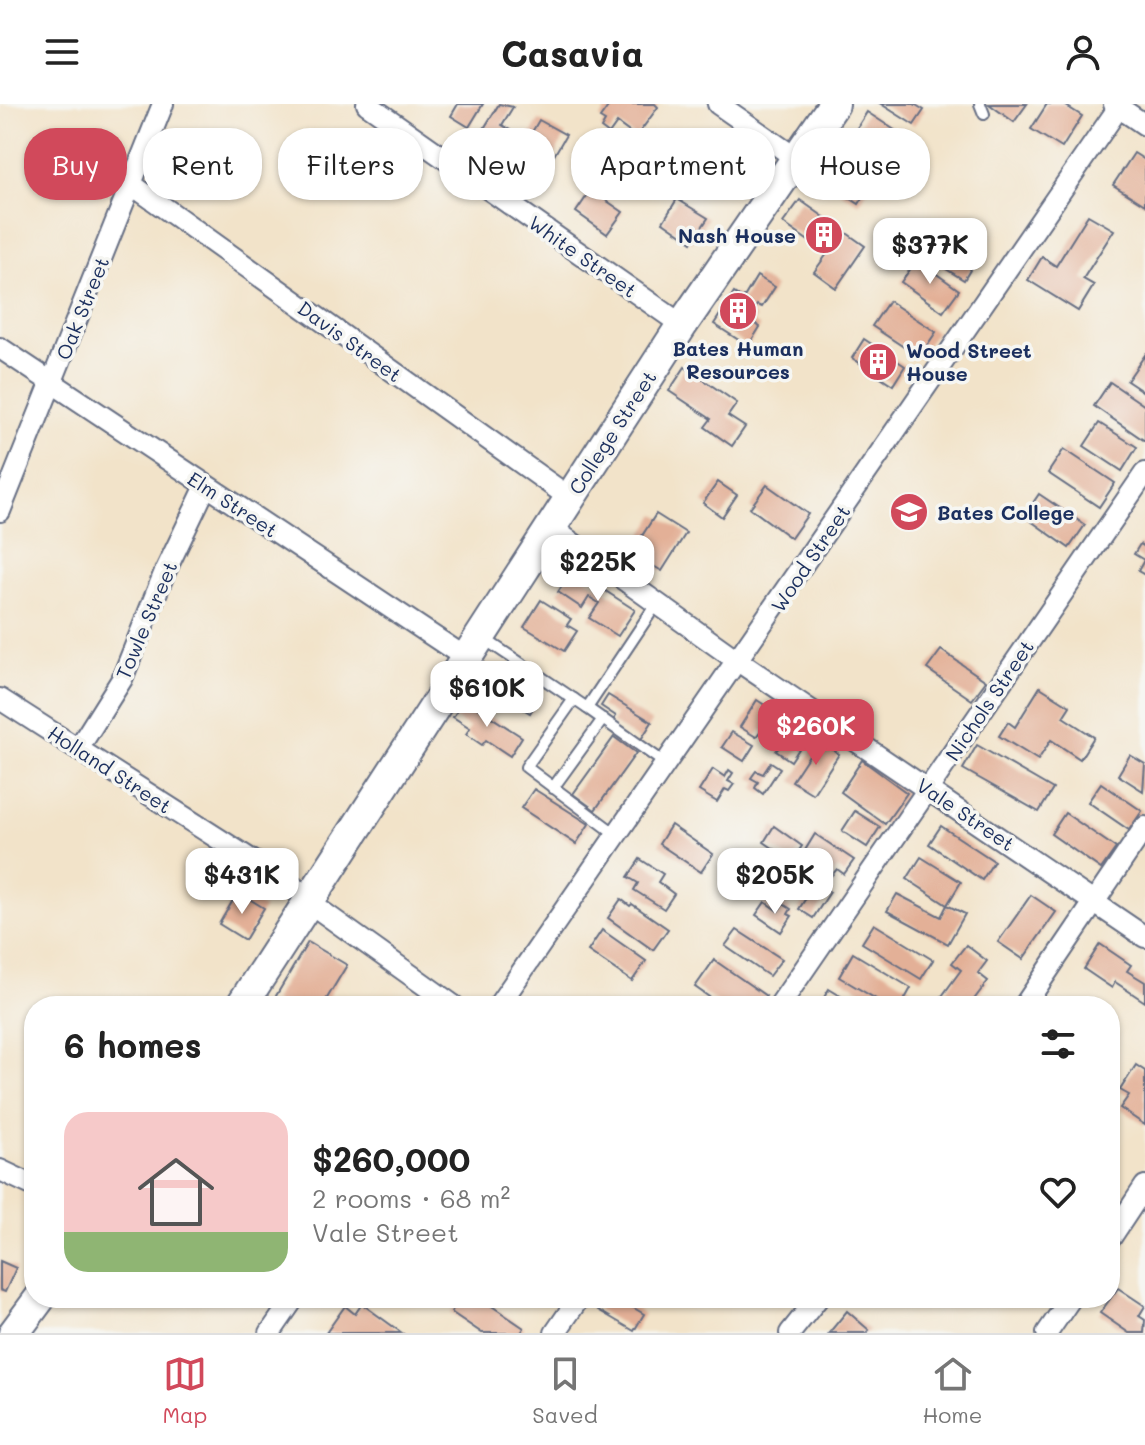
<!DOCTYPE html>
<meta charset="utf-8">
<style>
:root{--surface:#fff;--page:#f6f6f6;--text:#222;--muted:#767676;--line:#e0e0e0;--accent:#d1495b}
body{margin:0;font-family:Mali,sans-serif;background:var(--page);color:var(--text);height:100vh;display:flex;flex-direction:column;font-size:30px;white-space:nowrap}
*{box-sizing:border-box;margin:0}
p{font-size:26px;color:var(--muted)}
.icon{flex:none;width:44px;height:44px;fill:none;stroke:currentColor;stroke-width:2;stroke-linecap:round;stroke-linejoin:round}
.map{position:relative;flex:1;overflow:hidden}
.side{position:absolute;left:24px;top:892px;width:1096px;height:312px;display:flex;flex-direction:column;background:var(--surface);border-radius:32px;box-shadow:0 2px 6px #0004}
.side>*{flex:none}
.top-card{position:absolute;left:24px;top:24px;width:1098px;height:72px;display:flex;gap:16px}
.price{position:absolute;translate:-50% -68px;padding:0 18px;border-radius:16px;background:#fff;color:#222;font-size:26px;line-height:52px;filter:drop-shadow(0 2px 4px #0008)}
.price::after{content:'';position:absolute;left:50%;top:48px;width:24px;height:18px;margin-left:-12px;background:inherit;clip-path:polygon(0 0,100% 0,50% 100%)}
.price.active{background:var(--accent);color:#fff}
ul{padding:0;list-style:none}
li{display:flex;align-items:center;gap:24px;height:200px;padding:0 40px}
li span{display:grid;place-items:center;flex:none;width:224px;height:160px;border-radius:24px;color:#555}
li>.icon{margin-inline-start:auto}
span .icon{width:96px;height:96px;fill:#fffc;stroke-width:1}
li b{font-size:34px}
h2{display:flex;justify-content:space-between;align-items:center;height:96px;padding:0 40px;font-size:34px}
.tag{padding:0 28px;border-radius:32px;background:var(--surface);box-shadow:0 2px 6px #0004;font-size:28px;line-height:72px}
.tag.active{background:var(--accent);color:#fff}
header{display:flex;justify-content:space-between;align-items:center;height:104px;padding:0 40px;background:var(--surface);font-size:36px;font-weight:700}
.dock{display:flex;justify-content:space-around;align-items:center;height:112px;border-top:2px solid var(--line);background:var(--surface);font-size:22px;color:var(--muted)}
.dock a{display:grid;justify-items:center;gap:4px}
.dock .active{color:var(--accent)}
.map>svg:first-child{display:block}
.building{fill:#e3b097}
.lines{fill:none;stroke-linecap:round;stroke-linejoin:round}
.lane-casing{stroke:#666e83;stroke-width:14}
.street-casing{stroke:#666e83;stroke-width:24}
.secondary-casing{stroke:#666e83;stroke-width:34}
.lane{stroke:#fff;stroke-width:10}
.street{stroke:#fff;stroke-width:20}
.secondary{stroke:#fff;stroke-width:30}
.labels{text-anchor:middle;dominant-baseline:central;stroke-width:7;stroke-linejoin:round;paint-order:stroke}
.poi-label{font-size:20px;font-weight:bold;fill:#1b2f5e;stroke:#f6f6f2;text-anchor:start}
.street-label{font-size:20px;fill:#1b2f5e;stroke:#f6f6f2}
</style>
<header><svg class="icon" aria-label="menu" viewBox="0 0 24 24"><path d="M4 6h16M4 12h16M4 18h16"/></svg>Casavia<svg class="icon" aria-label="person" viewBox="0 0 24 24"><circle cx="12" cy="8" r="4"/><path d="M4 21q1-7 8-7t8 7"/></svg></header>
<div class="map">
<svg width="1145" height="1229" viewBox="0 0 1145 1229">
<rect width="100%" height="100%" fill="#f6f6f2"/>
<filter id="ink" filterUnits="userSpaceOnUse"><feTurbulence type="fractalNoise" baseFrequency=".0125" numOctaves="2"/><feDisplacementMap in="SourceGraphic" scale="16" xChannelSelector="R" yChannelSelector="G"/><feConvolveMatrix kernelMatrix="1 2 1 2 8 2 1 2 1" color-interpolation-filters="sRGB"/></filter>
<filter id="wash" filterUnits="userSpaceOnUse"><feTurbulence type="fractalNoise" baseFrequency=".006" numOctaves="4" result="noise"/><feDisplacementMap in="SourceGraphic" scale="32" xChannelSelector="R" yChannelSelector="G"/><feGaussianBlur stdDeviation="1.8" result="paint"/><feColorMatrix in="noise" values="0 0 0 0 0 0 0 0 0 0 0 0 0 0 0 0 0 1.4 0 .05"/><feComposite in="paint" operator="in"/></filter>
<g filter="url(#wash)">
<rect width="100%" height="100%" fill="#f2e3c9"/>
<g id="blocks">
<g class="building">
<polygon points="458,0 483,0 469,23 451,12"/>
<polygon points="499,0 513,3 502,21 510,26 497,47 477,36"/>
<polygon points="610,0 655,0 658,3 636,33 617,19 609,30 601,24 605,17 600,14"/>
<polygon points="881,0 914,0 924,6 914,21"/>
<polygon points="989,0 1027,0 1014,18"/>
<polygon points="1047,0 1063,0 1082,12 1062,44 1031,25"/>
<polygon points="867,8 910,36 892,63 850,35"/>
<polygon points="539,16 566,31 541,74 514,59"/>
<polygon points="695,33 726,55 707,80 677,58"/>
<polygon points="829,46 874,76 859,100 813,70"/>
<polygon points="1134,49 1145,56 1145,101 1113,81"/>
<polygon points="591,86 623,108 607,130 576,108"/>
<polygon points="677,95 708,114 692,138 663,118"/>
<polygon points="800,96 865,142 836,184 814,168 827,150 783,119"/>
<polygon points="1088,111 1114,126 1083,175 1094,181 1078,207 1028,176 1042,153 1056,162"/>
<polygon points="954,135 979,151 964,176 938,160"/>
<polygon points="917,156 959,186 943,208 901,178"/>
<polygon points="757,172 775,183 762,203 757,201 751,211 756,214 753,218 760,223 748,242 714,220 734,189 743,195"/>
<polygon points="889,197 936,228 919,253 872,222"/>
<polygon points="864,235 905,262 893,281 852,254"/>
<polygon points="1145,251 1145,289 1127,277"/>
<polygon points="685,263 737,299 728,312 745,323 732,342 705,323 711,315 669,287"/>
<polygon points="1110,278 1145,302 1145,337 1094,302"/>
<polygon points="1099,319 1137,343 1122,367 1084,342"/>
<polygon points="1064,345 1115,379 1099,403 1048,369"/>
<polygon points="718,378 737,391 722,413 703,399"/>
<polygon points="767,381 808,410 791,434 750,404"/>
<polygon points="1039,390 1085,421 1069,444 1024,412"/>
<polygon points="656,410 686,429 662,467 631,449"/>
<polygon points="1140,440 1145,443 1145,471 1138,467 1144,456 1134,450"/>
<polygon points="573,466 635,506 618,532 589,514 599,499 589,493 582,504 558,488"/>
<polygon points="541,496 571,515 567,521 577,527 564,547 524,523"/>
<polygon points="941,546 986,577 972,596 927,565"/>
<polygon points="494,564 508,572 512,566 530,577 525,583 540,593 530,609 484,580"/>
<polygon points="1040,583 1070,602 1063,613 1094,633 1080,655 1051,636 1038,656 999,632 1008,618 1015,623"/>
<polygon points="608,591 652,618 640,637 612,619 616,612 601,602"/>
<polygon points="465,596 522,633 510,652 486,636 482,641 466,630 470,624 453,613"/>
<polygon points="757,596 774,607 769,615 791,630 795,623 808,631 791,657 776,647 782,639 761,626 756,633 740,623"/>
<polygon points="732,628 754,641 744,657 722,643"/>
<polygon points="614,633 636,649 595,706 573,690"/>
<polygon points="819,636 839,650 813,690 792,677"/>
<polygon points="977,641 1053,685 1039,708 963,665"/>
<polygon points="1130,651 1145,660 1143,687 1118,671"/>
<polygon points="862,656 907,689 885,720 841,688"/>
<polygon points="771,658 780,664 763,690 755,684 758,678 751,674 756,667 763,670"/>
<polygon points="713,665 725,673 729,666 733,669 728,677 734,680 729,687 725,685 717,698 699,687"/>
<polygon points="1101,679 1142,707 1129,726 1088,698"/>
<polygon points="534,685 589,720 576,740 521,704"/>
<polygon points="855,707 880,723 867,743 842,727"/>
<polygon points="1065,709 1116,744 1101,765 1051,730"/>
<polygon points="671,721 713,750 701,768 659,740"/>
<polygon points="774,722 802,742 792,757 764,738"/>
<polygon points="941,722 994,757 982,776 929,740"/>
<polygon points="815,730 854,756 844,770 837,765 831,772 806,755 809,751 804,748"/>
<polygon points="921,753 961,778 947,801 907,775"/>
<polygon points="640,755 663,770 658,778 674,790 664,805 634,786 638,779 628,773"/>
<polygon points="797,775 814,786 818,780 830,788 813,814 799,805 806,794 791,785"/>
<polygon points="238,788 264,804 245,836 219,820"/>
<polygon points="897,790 941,813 947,801 965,810 948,840 887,807"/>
<polygon points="1031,791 1056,808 1023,855 998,838"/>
<polygon points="621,795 630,802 632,800 668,825 653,846 608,814"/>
<polygon points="765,798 778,807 783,800 791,805 788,810 792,812 781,828 756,811"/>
<polygon points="874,820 933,856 921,875 862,839"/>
<polygon points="602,826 646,857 632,877 588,847"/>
<polygon points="737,826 782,855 769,872 725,842"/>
<polygon points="308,838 347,861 326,896 332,900 331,902 281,902 273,897"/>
<polygon points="1100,840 1131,861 1127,867 1145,878 1145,898 1115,878 1112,884 1084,865"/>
<polygon points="966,841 987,857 978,869 988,877 969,902 941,902 937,899 961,866 952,859"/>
<polygon points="853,849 911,884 901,902 888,902 839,873"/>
<polygon points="714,856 766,892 759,902 722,902 695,883"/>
<polygon points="829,885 857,902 819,902"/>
<polygon points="1136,961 1145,967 1145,1021 1120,1004 1129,991 1120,986"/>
<polygon points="0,1157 16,1164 5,1188 0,1186"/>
<polygon points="1118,1184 1145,1202 1139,1212 1145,1216 1144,1229 1129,1229 1100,1209"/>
<polygon points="461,1194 480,1194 524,1224 521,1229 482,1229 451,1208"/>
<polygon points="605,1194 617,1194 644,1210 634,1227 598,1206"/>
<polygon points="362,1200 402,1229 326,1229 345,1202 355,1210"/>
<polygon points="847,1207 869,1226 866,1229 829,1229"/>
</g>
</g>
</g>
<g filter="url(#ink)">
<use href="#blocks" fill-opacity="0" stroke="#666e83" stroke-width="2"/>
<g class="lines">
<g class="lane-casing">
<g id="lane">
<polyline points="980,0 984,10"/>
<polyline points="483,534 587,604 657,499"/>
<polyline points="574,595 526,663 617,731"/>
<polyline points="587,604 666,660"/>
<polyline points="553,684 603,615"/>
</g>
</g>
<g class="street-casing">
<g id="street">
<polyline points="367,0 682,221"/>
<polyline points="718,0 797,55"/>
<polyline points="1114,0 1145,21"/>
<polyline points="131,80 570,394"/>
<polyline points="0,244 466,554"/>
<polyline points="0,407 163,0"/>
<polyline points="550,423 738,557 1145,833"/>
<polyline points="0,595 300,787 310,799 454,902"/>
<polyline points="78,645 122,575 164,470 206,382"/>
<polyline points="498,902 1119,3"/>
<polyline points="779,902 1145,369"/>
<polyline points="1024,902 1145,723"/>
<polyline points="0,1066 34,1082"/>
<polyline points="1110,1135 1145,1082"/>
<polyline points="270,1229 294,1194"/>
<polyline points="555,1229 579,1194"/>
<polyline points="790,1229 818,1194"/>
<polyline points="1047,1229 1071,1194"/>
</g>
</g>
<g class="secondary-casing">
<g id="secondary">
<polyline points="241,902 682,221 834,0"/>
<polyline points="14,1229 40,1194"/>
</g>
</g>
<use href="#lane" class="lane"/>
<use href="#street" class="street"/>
<use href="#secondary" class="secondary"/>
</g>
</g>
<defs>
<g id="building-disc" transform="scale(2)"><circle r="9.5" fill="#d1495b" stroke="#f6f6f2"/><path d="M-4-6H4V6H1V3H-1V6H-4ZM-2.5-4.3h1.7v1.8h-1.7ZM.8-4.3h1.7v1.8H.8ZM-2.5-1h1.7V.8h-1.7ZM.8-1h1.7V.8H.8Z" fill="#fff"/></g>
<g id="university-disc" transform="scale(2)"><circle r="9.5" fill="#d1495b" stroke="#f6f6f2"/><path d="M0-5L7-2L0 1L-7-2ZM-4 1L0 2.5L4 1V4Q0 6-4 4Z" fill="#fff"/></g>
</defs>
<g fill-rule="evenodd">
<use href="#building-disc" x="824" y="131"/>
<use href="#building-disc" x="738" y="207"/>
<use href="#building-disc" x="878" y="258"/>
<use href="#university-disc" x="909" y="408"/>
</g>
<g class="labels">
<g class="poi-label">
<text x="796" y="131" text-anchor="end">Nash House</text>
<text x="738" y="244" text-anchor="middle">Bates Human<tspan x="738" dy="23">Resources</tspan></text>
<text x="906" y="246">Wood Street<tspan x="906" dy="23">House</tspan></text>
<text x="937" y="408">Bates College</text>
</g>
<g class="street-label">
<text transform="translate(583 152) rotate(35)">White Street</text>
<text transform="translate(82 204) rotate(-68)">Oak Street</text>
<text transform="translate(350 237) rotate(36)">Davis Street</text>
<text transform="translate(612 328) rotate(-57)">College Street</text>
<text transform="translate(233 400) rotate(33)">Elm Street</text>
<text transform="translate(810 454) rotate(-56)">Wood Street</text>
<text transform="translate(146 516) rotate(-67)">Towle Street</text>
<text transform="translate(989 596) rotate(-56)">Nichols Street</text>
<text transform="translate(110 665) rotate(33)">Holland Street</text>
<text transform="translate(966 710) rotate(34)">Vale Street</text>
</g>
</g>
</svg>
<b class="price" style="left:930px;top:182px">$377K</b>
<b class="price" style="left:598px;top:499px">$225K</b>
<b class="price" style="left:487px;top:625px">$610K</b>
<b class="price active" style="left:816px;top:663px">$260K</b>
<b class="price" style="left:242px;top:812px">$431K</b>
<b class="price" style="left:775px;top:812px">$205K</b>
<div class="top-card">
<a class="tag active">Buy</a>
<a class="tag">Rent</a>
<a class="tag">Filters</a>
<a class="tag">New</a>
<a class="tag">Apartment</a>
<a class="tag">House</a>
</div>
<section class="side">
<h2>6 homes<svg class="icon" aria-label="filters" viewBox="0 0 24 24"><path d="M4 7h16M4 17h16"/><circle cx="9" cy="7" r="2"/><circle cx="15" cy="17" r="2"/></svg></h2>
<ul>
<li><span style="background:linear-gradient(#f6c9c9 75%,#8fb573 0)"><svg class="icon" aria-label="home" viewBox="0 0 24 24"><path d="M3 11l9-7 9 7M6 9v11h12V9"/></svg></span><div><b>$260,000</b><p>2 rooms · 68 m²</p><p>Vale Street</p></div><svg class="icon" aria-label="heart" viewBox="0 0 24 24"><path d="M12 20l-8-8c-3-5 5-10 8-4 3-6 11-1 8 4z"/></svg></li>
</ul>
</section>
</div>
<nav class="dock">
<a class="active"><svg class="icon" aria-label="map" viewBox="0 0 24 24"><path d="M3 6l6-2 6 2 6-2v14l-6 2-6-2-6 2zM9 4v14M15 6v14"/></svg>Map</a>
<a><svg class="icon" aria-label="saved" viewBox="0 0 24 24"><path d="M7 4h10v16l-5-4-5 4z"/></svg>Saved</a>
<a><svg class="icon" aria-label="home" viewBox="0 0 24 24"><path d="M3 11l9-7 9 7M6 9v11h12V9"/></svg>Home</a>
</nav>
